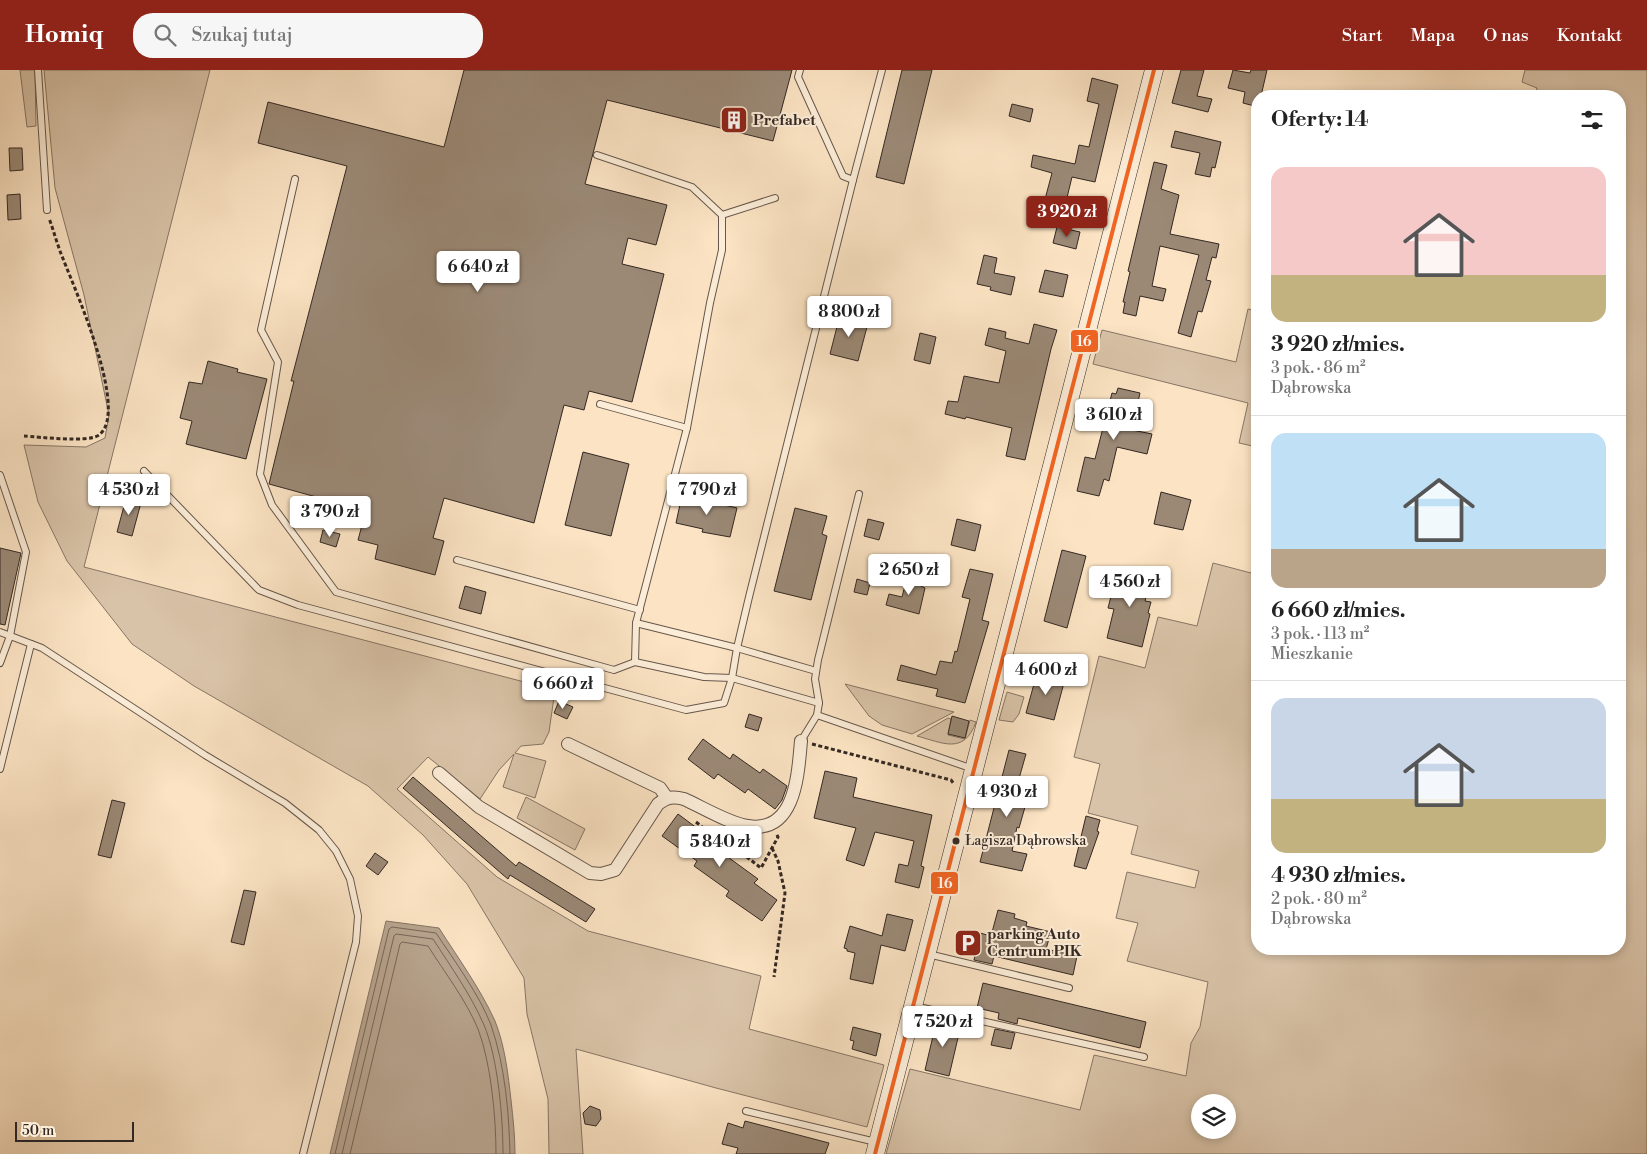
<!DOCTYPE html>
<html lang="pl">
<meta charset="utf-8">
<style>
:root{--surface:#fff;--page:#f6f6f6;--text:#222;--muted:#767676;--line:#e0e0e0;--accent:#8f2418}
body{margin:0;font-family:"Libre Bodoni",serif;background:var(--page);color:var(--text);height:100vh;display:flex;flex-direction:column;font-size:19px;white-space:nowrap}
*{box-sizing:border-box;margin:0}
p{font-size:16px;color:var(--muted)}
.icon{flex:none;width:28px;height:28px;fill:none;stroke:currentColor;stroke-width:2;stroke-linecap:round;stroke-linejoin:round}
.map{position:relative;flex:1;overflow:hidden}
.sheet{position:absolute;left:1251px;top:20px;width:375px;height:865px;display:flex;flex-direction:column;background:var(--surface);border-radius:20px;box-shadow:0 2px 8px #0003}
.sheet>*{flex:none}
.tools{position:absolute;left:1191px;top:1024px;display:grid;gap:10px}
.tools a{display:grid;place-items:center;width:45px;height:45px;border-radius:50%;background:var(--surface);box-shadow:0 2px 8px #0003;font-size:25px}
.scale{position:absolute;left:15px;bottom:12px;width:119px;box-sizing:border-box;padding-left:5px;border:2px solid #342823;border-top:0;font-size:14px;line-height:18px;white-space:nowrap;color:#342823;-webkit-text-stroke:4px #fcedd8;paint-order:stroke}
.price{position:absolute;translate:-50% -42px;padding:0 11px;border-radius:5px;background:#fff;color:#222;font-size:16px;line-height:32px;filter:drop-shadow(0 1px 2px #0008)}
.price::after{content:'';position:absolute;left:50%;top:30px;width:15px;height:11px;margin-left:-8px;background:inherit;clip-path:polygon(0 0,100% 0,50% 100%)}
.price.active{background:var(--accent);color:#fff}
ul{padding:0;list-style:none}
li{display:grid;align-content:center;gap:10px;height:265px;padding:0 20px}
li+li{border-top:1px solid var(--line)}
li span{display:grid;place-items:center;height:155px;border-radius:15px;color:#555}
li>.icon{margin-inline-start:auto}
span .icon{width:90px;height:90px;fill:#fffc;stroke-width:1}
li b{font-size:21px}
h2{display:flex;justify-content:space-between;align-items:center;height:60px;padding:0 20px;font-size:21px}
header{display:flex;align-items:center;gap:30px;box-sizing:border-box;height:70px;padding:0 25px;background:var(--accent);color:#fff}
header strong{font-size:24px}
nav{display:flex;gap:28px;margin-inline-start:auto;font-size:18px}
.search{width:350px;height:45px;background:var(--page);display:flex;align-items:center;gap:12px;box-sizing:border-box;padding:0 18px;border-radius:20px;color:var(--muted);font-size:19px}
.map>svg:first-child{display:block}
.green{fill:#d9c3a8;stroke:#867666;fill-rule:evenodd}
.water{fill:#b7a38d;stroke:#837263}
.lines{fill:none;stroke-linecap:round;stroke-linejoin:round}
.shore{stroke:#766658;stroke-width:1}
.building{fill:#9b8976;stroke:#342823}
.lane-casing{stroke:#66574b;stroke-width:8}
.street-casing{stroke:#66574b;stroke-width:14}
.secondary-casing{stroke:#342823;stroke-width:19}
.path{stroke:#342823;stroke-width:3;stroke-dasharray:4 2.5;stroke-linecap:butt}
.lane{stroke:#fcedd8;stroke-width:6}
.street{stroke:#fcedd8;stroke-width:12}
.secondary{stroke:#fcedd8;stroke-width:18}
.bus-1-casing{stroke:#fcedd8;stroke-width:8}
.bus-1{stroke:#f26522;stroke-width:4}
.bus-dot{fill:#342823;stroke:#fcedd8;stroke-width:2}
.labels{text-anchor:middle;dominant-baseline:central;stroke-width:4;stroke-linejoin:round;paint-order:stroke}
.bus-label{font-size:14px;fill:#342823;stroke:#fcedd8;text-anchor:start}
.poi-label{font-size:15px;font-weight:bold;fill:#342823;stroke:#fcedd8;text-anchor:start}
.line-badge{stroke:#fcedd8;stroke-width:2}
.badge-label{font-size:14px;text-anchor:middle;font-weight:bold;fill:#fff}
</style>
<header>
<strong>Homiq</strong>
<div class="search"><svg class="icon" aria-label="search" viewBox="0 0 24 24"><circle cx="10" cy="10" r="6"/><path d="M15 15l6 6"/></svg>Szukaj tutaj</div>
<nav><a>Start</a><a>Mapa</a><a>O nas</a><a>Kontakt</a></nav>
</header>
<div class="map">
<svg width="1647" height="1084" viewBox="0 0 1647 1084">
<rect width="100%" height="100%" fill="#fbe3c3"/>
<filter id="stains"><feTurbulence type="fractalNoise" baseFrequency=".004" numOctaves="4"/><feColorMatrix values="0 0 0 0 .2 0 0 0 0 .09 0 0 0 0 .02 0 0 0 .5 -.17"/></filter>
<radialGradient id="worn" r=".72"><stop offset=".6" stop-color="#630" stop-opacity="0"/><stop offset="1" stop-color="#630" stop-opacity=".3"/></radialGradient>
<g class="green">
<polygon points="20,0 35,0 36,56 27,57"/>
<polygon points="44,0 210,0 84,497 555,620 549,662 543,674 521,676 515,683 546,691 535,728 503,717 514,684 499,700 480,729 428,687 397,719 497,807 588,861 761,906 749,959 884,995 867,1057 716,1018 576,979 583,1084 549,1084 548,1029 527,944 524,908 467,814 423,765 368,716 194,616 132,574 67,491 38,432 24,375 86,377 105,368 109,345 84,225 55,118"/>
<path d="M1525,0H1647V1084H886L910,999L1080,1040L1094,985L1186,1006L1191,973L1200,957L1208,912L1127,891L1138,853L1116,848L1127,802L1195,818L1199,801L1131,784L1138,756L1088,743L1100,694L1074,687L1099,586L1145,598L1158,547L1197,556L1213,493L1251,503L1257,480L1258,879H1620V26H1535L1537,18L1522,12ZM1200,1032H1228V1060H1200Z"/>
<polygon points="1248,239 1257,241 1257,377 1239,373 1248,333 1093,294 1102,260 1236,292"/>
<polygon points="845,614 954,642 912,664 882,655 869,646"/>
<polygon points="1007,622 1024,627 1019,644 1013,652 999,650"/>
<path d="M948,648L951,649L948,665L965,669L970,650L976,652C964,685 943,673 917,666Z"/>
<polygon points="526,727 585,759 575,780 517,748"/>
</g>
<path class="water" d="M386,851L439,858C458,888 480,918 495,951C505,976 508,1004 511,1030C513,1048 515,1066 515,1084H330Z"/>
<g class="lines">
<g class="shore">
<path d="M335,1084L389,859L392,857L436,863C454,890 480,926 491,955C505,996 509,1042 510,1084"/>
<path d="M342,1084L394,866L396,864L433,869C451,897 471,925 484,955C498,988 503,1048 503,1084"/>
<path d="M350,1084L400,874L402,872L428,876C445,903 466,930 478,959C491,993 496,1047 496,1084"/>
</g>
</g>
<g class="building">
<polygon points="464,0 792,0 773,71 607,30 585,114 667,135 656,175 628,168 622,194 664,204 632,332 589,321 584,340 564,335 534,453 444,428 433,468 444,471 435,505 375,489 378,475 358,470 365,444 319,432 320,428 269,414 294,311 291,311 347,96 258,73 268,32 444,77"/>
<polygon points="902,0 932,0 904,114 876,107"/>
<polygon points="1181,0 1204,0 1197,26 1212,29 1208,42 1172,33"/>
<polygon points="1233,0 1250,3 1251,0 1267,0 1261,26 1258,26 1258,37 1243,33 1245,22 1228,18"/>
<polygon points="1092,8 1118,15 1095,112 1072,107 1064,140 1051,137 1044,133 1052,103 1031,97 1033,85 1075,94 1079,75 1089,77 1099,34 1087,31"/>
<polygon points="1012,34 1033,39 1030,52 1009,46"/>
<polygon points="1175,61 1221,72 1215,98 1212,97 1210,107 1195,104 1200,83 1171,77"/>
<polygon points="9,78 22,78 23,100 10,101"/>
<polygon points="1154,92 1167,95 1161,119 1179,125 1170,164 1219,174 1216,188 1212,187 1206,210 1211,211 1202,242 1198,241 1191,267 1178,263 1199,185 1160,176 1152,216 1166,219 1163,231 1140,226 1136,246 1123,243 1125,232 1123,232 1130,202 1128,201"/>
<polygon points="20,124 21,149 8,150 7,125"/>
<polygon points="1057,157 1080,162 1076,179 1053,173"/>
<polygon points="984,185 997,188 994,203 1015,207 1011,225 990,220 991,217 977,214"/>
<polygon points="1045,200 1068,205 1063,227 1039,222"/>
<polygon points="840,245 868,253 858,291 830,284"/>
<polygon points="1034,254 1057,260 1051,279 1025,390 1006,386 1012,358 966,347 965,349 945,344 948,331 958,332 964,306 999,313 1006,281 985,275 989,258 1006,262 1005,268 1029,274"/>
<polygon points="920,263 936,267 930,294 914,290"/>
<polygon points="208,291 238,299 237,302 267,309 246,389 186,374 192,351 180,348 189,312 202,314"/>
<polygon points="1118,318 1140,323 1132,360 1152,364 1147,384 1117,377 1109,411 1104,409 1099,426 1077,421 1085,387 1095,389 1112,323 1116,324"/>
<polygon points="583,382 629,394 611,466 565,455"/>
<polygon points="1161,422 1191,430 1183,460 1154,454"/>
<polygon points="127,425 142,429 132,466 117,462"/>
<polygon points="682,425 737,438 730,467 702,462 703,459 676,453"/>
<polygon points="795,438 827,446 822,464 827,466 811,530 774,521"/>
<polygon points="868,449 884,453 879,470 864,466"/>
<polygon points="957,449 981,455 975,481 951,475"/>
<polygon points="323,460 340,464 336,477 320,472"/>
<polygon points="0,478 21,483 5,555 0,554"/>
<polygon points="1062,480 1086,486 1067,558 1044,551"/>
<polygon points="970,499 993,504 982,550 989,552 965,633 936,626 938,619 897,610 901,595 936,605 940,591 952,593 955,581 957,582 970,529 962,527"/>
<polygon points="1118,499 1151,507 1145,531 1151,532 1148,543 1150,544 1142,577 1107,568 1114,539 1108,538"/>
<polygon points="908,504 921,507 919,515 925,518 919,544 886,535 889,524 902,527"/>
<polygon points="857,509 870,513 867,525 854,522"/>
<polygon points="465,516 486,522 481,544 459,538"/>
<polygon points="1037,603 1065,609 1054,650 1026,643"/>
<polygon points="559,631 573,637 567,649 554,643"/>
<polygon points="749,644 762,648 758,661 745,657"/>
<polygon points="952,646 969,651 965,668 948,664"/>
<polygon points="703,669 730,689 733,684 760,703 763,699 787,716 782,730 775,739 748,719 745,723 718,704 714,709 688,689"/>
<polygon points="1009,680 1026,684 1016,719 1029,723 1019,758 1017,757 1012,781 1027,784 1022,801 980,792"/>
<polygon points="825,701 857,708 853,727 932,745 921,796 924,797 919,818 895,812 899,794 908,796 914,771 875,762 864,796 846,790 856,758 814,748"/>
<polygon points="413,707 516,796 519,792 595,839 586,852 510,805 508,809 502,804 403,718"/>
<polygon points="112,730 125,733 111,788 98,785"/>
<polygon points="678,744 713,770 710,774 758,809 754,813 777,830 762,851 726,826 729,821 694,796 697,791 662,766"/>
<polygon points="1086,746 1100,750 1097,761 1099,762 1086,799 1074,796"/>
<polygon points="375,783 388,792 378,805 366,796"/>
<polygon points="244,820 256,822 244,875 231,872"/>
<polygon points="998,840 1015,844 1014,848 1027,852 1026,856 1051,862 1046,879 1077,886 1073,905 994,886 992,894 974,890 980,863 991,866"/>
<polygon points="887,844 913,850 905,881 881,875 873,914 850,909 855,883 847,881 847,879 844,878 850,856 882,866"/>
<polygon points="983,913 1146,952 1140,978 1018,948 1017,954 998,949 999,943 977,938"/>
<polygon points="937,949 961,955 949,1006 925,1000"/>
<polygon points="853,957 881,964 876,986 852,979 854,971 850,970"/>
<polygon points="995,959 1015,963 1011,979 991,975"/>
<polygon points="590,1036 600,1040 601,1049 596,1056 585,1054 583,1043"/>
<polygon points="745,1051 829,1073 825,1084 736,1084 738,1078 722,1074 728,1053 743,1058"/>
</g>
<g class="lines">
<g class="lane-casing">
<g id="lane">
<polyline points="38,0 47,140"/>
<polyline points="597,85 692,117 722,145"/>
<polyline points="295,109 261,260 278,292 260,404 272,435 336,522 614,600 635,592 636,553 687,358 710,233 722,180 722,145 775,128"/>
<polyline points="853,110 882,0"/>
<polyline points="600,334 687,358"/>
<polyline points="144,401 259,520 298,535 686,640 724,633 732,608 737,578 749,527 853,110 843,106 798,7 800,0"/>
<polyline points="0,405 26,482 10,566 0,593"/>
<polyline points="457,490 640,540"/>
<polyline points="636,553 737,578 816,601"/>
<polyline points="0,562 42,578 205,685 285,733 319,760 336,781 350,809 358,846 356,872 303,1084"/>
<polyline points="635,592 704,607 732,608 819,633"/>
<polyline points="817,645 819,633 815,609 818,590 859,424"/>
<polyline points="801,671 817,645 973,699"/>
<polyline points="0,699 31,574"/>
<polyline points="928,884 1069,918"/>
<polyline points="914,936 1144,987"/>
<polyline points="746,1041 876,1072"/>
</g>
</g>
<g class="street-casing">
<g id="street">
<polyline points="568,674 660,718 667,728"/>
<path d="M439,703L479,737L590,803L601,804L615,800L658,734C667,727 673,726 684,729C702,737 730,754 748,756C796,764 798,703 801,671"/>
</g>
</g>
<g class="secondary-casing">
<polyline id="secondary" points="875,1084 1154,0"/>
</g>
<g class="path">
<path d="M24,366C40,367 88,373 99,365C131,341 71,211 60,181C56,170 53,159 49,148"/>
<polyline points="812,674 951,710 954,714"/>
<polyline points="696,752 736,784 739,781 761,798 778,767 776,763"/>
<polyline points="772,778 778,791 785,823 774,907"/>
</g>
<use href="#lane" class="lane"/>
<use href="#street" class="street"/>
<use href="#secondary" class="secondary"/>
<g class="bus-1-casing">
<polyline id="bus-1" points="875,1084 1154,0"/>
</g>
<use href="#bus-1" class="bus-1"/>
</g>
<defs>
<g id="building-square" transform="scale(1.4375)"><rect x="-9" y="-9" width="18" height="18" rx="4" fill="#8f2418" stroke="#fcedd8"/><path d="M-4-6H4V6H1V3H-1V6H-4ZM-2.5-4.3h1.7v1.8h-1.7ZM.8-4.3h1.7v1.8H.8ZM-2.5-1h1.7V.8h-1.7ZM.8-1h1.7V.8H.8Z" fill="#fff"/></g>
<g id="parking-square" transform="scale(1.4375)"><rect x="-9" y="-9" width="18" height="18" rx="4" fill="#8f2418" stroke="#fcedd8"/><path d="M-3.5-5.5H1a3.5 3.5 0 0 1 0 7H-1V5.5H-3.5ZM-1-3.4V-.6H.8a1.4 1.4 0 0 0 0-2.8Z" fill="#fff"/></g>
</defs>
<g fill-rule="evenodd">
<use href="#building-square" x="734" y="50"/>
<use href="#parking-square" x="968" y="873"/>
</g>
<circle class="bus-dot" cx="956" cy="771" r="4.5"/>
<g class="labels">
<g class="bus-label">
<text x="965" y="771">Łagisza Dąbrowska</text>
</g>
<g class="poi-label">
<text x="753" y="50">Prefabet</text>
<text x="987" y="864">parking Auto<tspan x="987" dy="17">Centrum PIK</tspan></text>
</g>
</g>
<g class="line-badge">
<rect x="1070" y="259" width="29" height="24" rx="5" fill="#f26522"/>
<rect x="930" y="801" width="29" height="24" rx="5" fill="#f26522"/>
</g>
<g class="badge-label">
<text x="1084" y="276">16</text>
<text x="945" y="818">16</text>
</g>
<rect width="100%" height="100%" filter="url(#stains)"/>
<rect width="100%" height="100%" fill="url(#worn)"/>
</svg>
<div class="tools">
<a><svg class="icon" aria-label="layers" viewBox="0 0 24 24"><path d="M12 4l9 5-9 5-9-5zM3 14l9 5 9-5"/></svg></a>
</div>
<div class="scale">50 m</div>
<b class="price active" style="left:1067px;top:168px">3 920 zł</b>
<b class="price" style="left:478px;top:223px">6 640 zł</b>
<b class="price" style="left:849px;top:268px">8 800 zł</b>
<b class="price" style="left:1114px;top:371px">3 610 zł</b>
<b class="price" style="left:129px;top:446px">4 530 zł</b>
<b class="price" style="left:707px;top:446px">7 790 zł</b>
<b class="price" style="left:330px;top:468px">3 790 zł</b>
<b class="price" style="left:909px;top:526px">2 650 zł</b>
<b class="price" style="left:1130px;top:538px">4 560 zł</b>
<b class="price" style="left:1046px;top:626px">4 600 zł</b>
<b class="price" style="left:563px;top:640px">6 660 zł</b>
<b class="price" style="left:1007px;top:748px">4 930 zł</b>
<b class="price" style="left:720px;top:798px">5 840 zł</b>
<b class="price" style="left:943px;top:978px">7 520 zł</b>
<section class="sheet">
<h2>Oferty: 14<svg class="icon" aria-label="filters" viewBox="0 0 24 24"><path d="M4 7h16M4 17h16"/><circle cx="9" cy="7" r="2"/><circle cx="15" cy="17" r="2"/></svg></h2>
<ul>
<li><span style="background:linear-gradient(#f6c9c9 70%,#c2b280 0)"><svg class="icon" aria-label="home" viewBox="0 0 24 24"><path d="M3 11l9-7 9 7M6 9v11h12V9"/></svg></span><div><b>3 920 zł/mies.</b><p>3 pok. · 86 m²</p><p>Dąbrowska</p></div></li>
<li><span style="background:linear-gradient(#bfe0f5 75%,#b9a48a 0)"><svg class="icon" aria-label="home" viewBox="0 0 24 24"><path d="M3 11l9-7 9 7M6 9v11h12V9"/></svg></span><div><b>6 660 zł/mies.</b><p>3 pok. · 113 m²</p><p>Mieszkanie</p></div></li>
<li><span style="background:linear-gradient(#c9d6e8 65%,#c2b280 0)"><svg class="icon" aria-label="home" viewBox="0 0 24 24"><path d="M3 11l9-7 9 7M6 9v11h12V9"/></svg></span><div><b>4 930 zł/mies.</b><p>2 pok. · 80 m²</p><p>Dąbrowska</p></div></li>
</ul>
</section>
</div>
